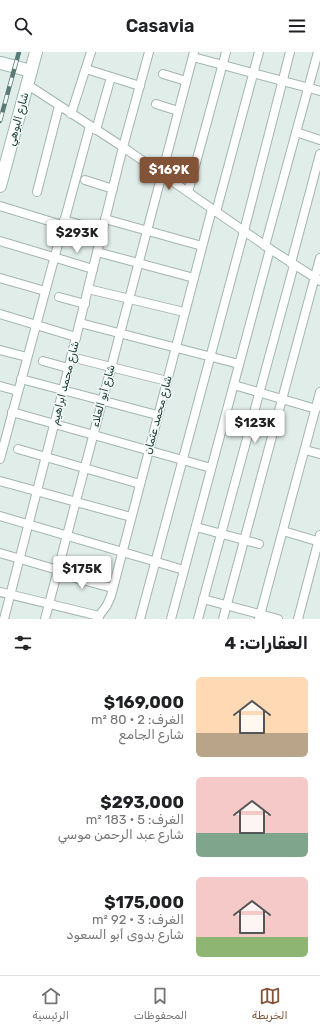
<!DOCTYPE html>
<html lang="ar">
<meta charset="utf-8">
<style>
:root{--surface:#fff;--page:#f2f2f2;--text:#202124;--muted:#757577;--line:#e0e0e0;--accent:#835338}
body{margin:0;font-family:Rubik,"Noto Sans Arabic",sans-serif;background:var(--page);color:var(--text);direction:rtl;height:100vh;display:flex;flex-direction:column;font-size:15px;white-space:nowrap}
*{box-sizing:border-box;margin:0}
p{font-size:13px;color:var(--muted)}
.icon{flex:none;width:22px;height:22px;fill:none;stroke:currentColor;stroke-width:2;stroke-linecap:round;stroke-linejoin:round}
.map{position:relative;height:567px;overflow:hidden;direction:ltr}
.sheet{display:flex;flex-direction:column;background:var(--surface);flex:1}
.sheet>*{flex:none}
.price{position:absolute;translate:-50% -34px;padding:0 9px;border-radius:4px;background:#fff;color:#222;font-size:13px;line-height:26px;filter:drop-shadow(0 1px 2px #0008)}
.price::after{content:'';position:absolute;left:50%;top:24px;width:12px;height:9px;margin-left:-6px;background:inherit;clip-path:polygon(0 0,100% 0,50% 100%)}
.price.active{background:var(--accent);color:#fff}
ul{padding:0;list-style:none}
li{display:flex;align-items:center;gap:12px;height:100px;padding:0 12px}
li span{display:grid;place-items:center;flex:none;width:112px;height:80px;border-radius:6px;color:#555}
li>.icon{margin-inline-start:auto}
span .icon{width:48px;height:48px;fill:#fffc;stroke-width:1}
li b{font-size:17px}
h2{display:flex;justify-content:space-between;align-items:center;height:48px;padding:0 12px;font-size:17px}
header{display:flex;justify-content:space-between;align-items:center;height:52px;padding:0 12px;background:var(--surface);font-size:18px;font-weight:600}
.tab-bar{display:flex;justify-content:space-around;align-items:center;height:56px;border-top:1px solid var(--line);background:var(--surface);font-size:11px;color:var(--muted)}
.tab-bar a{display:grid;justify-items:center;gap:2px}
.tab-bar .active{color:var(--accent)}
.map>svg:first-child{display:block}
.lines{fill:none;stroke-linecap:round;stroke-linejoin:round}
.street-casing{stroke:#a3b5b1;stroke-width:10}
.secondary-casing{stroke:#9eb9b3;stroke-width:14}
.street{stroke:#fff;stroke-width:8}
.secondary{stroke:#fff;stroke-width:12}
.rail-casing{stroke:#5a7a76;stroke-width:4.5}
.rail{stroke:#f2f9f6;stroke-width:3;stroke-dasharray:9;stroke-linecap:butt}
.labels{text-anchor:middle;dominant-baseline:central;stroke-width:3;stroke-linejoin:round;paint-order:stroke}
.street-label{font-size:11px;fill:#203f3a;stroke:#f2f9f6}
</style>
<header><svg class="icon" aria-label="menu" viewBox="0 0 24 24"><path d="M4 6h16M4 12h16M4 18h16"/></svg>Casavia<svg class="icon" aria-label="search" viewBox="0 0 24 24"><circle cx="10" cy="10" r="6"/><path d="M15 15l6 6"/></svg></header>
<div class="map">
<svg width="320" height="567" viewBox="0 0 320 567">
<rect width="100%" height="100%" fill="#e1ede9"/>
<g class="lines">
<g class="street-casing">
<g id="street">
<polyline points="193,5 320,39"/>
<polyline points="86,17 140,34"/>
<polyline points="163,22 186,29"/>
<polyline points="28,33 123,95 270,197 320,229"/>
<polyline points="156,52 178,59"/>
<polyline points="71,62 91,0"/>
<polyline points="96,78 111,25"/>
<polyline points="296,80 320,88"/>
<polyline points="85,128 113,137"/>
<polyline points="37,140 59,54"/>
<polyline points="188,140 226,0"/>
<polyline points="0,154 62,173"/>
<polyline points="216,160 259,0"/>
<polyline points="105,167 202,194"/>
<polyline points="64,168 103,179"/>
<polyline points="0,189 93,217"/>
<polyline points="265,194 318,0"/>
<polyline points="97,200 194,226"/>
<polyline points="291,211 320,102"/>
<polyline points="0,226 45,239"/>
<polyline points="88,237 184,260"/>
<polyline points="59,245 85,252"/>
<polyline points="0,262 76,285"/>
<polyline points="80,271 239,312"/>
<polyline points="0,298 27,305"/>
<polyline points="71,305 167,329"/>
<polyline points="43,309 68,316"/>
<polyline points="21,327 157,363"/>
<polyline points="234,333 316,357"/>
<polyline points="0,334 18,339"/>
<polyline points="12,360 211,416"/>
<polyline points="18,397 140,432"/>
<polyline points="305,398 320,402"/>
<polyline points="0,407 90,74"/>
<polyline points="0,429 131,465"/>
<polyline points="0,464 184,518"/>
<polyline points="196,475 259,492"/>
<polyline points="283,479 320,490"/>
<polyline points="0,501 58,518"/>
<polyline points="57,521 112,536"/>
<polyline points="0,540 99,564"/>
<polyline points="203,547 278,567"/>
<polyline points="4,567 63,338 123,95 149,0"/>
<polyline points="45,567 194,0"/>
<polyline points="98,567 99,564 107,553 111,544 212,157"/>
<polyline points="140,567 244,179 290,0"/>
<polyline points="171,567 270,197"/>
<polyline points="198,567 294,213"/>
<polyline points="223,567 320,206"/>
<polyline points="259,567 320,340"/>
<polyline points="298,567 320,483"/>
</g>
</g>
<g class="secondary-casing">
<g id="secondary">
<polyline points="1,11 31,19"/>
<polyline points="0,134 36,0"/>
</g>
</g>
<use href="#street" class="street"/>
<use href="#secondary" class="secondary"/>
<g class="rail-casing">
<polyline id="rail" points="0,69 19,0"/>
</g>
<use href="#rail" class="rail"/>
</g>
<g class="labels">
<g class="street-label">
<text transform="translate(18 67) rotate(-75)">شارع البوهي</text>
<text transform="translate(65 331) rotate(-76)">شارع محمد ابراهيم</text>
<text transform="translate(103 344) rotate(-75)">شارع أبو العلاء</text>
<text transform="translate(158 363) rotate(-75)">شارع محمد عثمان</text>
</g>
</g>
</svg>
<b class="price active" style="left:169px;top:139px">$169K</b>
<b class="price" style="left:77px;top:202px">$293K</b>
<b class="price" style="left:255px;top:392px">$123K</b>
<b class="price" style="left:82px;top:538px">$175K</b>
</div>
<section class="sheet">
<h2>العقارات: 4<svg class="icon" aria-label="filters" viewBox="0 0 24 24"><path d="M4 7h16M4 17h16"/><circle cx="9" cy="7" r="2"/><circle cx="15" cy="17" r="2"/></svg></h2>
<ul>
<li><span style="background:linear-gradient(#ffd9b3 70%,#b9a48a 0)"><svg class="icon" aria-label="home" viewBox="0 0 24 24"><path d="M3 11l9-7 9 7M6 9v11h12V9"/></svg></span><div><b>$169,000</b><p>الغرف: 2 · 80 m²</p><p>شارع الجامع</p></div></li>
<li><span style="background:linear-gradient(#f6c9c9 70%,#7fa58c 0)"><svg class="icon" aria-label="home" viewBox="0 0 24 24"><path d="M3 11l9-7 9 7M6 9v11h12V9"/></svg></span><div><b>$293,000</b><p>الغرف: 5 · 183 m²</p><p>شارع عبد الرحمن موسي</p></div></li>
<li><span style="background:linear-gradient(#f6c9c9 75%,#8fb573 0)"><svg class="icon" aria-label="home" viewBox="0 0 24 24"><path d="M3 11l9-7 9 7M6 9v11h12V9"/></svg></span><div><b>$175,000</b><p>الغرف: 3 · 92 m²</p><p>شارع بدوى أبو السعود</p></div></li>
</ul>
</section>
<nav class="tab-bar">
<a class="active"><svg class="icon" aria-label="map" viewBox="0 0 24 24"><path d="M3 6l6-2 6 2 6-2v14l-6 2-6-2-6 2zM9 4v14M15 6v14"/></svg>الخريطة</a>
<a><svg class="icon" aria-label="saved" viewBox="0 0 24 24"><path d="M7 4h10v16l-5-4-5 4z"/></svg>المحفوظات</a>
<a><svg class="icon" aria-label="home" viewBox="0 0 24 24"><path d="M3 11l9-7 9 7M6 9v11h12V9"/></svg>الرئيسية</a>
</nav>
